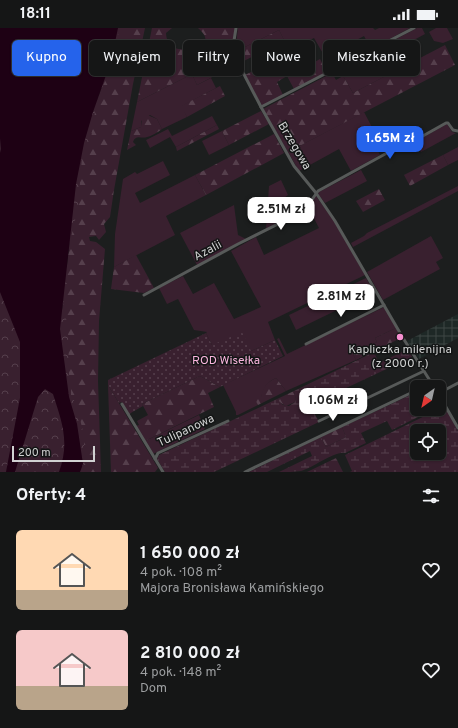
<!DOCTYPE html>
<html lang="pl">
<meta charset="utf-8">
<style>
:root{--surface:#151616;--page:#1e1f1f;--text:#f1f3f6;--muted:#9d9fa1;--line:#343535;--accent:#2563eb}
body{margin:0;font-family:Overpass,sans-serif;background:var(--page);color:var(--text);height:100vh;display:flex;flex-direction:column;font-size:15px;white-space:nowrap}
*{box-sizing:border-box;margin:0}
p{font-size:13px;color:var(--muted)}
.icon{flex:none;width:22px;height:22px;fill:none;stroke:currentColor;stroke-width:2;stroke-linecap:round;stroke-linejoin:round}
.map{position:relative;height:444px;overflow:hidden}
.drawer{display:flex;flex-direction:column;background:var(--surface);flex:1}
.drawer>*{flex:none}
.hud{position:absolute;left:12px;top:12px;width:434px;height:36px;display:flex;gap:8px}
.needle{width:26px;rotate:214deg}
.fabs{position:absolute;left:410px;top:352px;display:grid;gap:8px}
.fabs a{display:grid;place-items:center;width:36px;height:36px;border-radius:6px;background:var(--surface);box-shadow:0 1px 3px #0004,0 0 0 1px var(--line);font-size:20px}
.scale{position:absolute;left:12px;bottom:10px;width:83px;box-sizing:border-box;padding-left:4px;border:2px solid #d0d1d1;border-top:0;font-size:11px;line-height:14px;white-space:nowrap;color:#d0d1d1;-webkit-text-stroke:3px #131515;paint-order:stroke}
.price{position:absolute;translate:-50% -34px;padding:0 9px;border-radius:8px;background:#fff;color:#222;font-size:13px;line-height:26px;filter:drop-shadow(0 1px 2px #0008)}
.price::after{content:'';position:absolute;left:50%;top:24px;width:12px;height:9px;margin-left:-6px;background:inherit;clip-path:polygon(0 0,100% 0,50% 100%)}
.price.active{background:var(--accent);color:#fff}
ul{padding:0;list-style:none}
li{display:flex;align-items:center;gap:12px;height:100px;padding:0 16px}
li span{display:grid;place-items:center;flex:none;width:112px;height:80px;border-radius:6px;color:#555}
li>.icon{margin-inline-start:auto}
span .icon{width:48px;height:48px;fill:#fffc;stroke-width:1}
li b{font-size:17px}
h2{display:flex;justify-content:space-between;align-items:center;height:48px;padding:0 16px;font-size:17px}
.tag{padding:0 14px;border-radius:6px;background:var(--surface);box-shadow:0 1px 3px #0004,0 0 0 1px var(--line);font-size:14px;line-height:36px}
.tag.active{background:var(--accent);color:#fff}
.status{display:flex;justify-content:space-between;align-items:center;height:28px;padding:0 20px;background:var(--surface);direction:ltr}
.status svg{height:11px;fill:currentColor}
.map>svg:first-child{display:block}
.industrial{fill:url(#industrial-grid)}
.grass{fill:#39202f}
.forest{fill:url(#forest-firs)}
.wetland{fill:url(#wetland-marsh);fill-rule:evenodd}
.park{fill:url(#park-crowns)}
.garden{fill:url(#garden-dots)}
.water{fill:#1e0114}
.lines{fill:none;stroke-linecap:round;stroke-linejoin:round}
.minor{stroke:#575a59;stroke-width:3}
.poi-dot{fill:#f690d0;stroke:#131515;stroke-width:1.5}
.labels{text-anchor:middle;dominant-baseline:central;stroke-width:3;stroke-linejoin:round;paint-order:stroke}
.street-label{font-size:12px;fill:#d0d1d1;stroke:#131515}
.poi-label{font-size:12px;fill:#d0d1d1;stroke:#131515}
.park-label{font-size:12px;fill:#fab5de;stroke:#131515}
</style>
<div class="status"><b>18:11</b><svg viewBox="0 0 49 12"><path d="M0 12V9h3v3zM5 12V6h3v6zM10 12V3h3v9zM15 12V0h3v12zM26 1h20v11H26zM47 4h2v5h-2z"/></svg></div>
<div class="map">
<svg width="458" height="444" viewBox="0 0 458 444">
<defs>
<pattern id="industrial-grid" width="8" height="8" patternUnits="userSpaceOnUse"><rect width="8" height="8" fill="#1e2826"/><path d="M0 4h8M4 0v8" fill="none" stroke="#3e4644"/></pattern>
<pattern id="forest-firs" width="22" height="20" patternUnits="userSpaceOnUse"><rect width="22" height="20" fill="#39202f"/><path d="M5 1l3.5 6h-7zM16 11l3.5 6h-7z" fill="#553f4c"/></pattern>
<pattern id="wetland-marsh" width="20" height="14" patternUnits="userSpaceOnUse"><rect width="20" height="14" fill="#39202f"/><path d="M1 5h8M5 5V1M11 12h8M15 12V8" fill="none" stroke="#553f4c"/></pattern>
<pattern id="park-crowns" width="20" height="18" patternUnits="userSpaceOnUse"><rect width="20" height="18" fill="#39202f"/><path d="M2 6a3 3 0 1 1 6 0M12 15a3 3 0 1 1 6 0" fill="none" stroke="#553f4c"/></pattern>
<pattern id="garden-dots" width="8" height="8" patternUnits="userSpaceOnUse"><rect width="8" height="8" fill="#39202f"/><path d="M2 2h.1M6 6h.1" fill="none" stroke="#553f4c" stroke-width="1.8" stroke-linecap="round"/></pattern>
</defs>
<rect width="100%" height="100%" fill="#1c1e1e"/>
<polygon class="industrial" points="458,286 458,310 419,331 407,313"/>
<g class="grass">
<polygon points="238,0 373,0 375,2 379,0 410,0 371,21 364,8 325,29 314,10 281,26 276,16 284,12 279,2 235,24"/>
<polygon points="417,0 422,0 425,6 401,19 409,36 353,65 343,48 350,44 347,37"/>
<polygon points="436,0 447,0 453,11 443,15 434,13 429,4"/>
<polygon points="306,17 315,34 306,39 297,21"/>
<polygon points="192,46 197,57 211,50 216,60 182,78 187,89 162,101 157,91 150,87 141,93 141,99 131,103 137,74"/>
<polygon points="364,84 374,103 369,106 380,127 351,143 339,121 299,143 288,124"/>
<polygon points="212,88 217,97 176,119 170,109 150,120 146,112 168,101 172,108"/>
<polygon points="447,96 452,104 456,105 421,124 415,114"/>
<polygon points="222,103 229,117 209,127 202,113"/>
<polygon points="458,119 458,132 448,137 443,127"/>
<polygon points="163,133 170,147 135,165 140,175 195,147 206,167 166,188 175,207 114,239 115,206 123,151 135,144 137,146"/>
<polygon points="361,142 367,153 325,175 318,166 319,164"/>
<polygon points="281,152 288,167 284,170 293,186 266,201 269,158"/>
<polygon points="458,158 458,163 353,219 351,215 364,208 367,205"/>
<polygon points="316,168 334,193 365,247 268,294 275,312 251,323 212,317 206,305 207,304 194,302 178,271 167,276 159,260 183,248 193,266 214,255 234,291 261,279 231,223 256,209 264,227 319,200 308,179"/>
<polygon points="234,177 238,207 246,211 197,237 180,205"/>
<polygon points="431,208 443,230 436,234 440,241 383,272 367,244"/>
<polygon points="366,250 374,264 296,302 289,287"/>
<path d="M384,279L396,300L375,310L377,314L353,326L356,332L286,363L276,350C266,355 264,359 261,370L254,368L258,377L238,387H236V384L223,357L285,328L277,311L279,310L287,326Z"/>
<polygon points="199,387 205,401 153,426 145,413"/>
</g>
<g class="forest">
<polygon points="118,0 145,0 133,56 114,162 110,189 104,196 106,204 99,212 96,208 89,209 90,213 96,214 105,221 99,293 98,353 101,444 80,444 60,301 76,156 84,115 93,84 111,33"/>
<path d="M152,0H172L166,5C167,26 187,22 203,19C208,11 205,6 198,0H235L231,26L217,33L222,44L197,57L192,46L137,74Z"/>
<polygon points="279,2 284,12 240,35 235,24"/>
<polygon points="445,17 455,37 288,124 263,81 332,45 336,52 343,48 353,65"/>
<polygon points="297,21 306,39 320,31 327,44 294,61 287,48 277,54 283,67 262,78 245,47"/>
<polygon points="220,58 225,68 187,89 181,78"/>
<polygon points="261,83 269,96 229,117 222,103"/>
<path d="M145,86L157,91L162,101C158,104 152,108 147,109C141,111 136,106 133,114L136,117L127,122L131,103L141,99L142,89Z"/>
<polygon points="217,97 219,101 177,123 176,119"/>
<polygon points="274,106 284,125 206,167 195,147"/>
<polygon points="443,127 448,137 410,158 404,147"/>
<polygon points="379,161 385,172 363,184 356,173"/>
<polygon points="136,227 154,260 144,265 111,261 114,239"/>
<polygon points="396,300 401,310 356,332 353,326 377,314 375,310"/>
<polygon points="200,348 220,359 208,365 214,379 145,413 136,398 139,397 137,393 148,387 142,376"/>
<path d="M276,350L286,363L258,377L253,368L257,366L261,369C263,359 266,355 276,350Z"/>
<polygon points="108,357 158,440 155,444 111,444"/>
<polygon points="294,363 296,371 295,374 286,378 279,374 277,371"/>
<polygon points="342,399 346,409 326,419 321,409"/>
</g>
<g class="wetland">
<polygon points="408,321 412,329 310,377 319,394 214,444 165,444 157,431 159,427 277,371 283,377 289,378 295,374 296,371 294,363 374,324 379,335"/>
<path d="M417,364V381H434L392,402L387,393L361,405L366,415L345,425C334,423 313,440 301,443C295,444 286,444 279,444L312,428L310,423L267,444H249L321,409L326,419L346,409L342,399Z"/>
<path d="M446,381L458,403V444H350L352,443L345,427L433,384ZM417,403H439V425H417Z"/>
<polygon points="336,430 343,444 307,444"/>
</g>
<path class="park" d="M0,0H120L107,40V49L99,66L95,82L94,93L91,110L86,119L82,129L78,180L65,235C71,243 64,270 62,280L65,285L68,301L69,351L71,352V367L77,378L84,408V436L81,444H0Z"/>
<polygon class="garden" points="242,304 251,323 275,312 283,328 220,359 200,348 142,376 143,378 129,386 122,374 119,375 108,357 108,352 206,305 212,317"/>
<path class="water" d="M0,0H118L111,33L93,84L84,115L76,156L60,301L69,369L77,396L83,436L80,444H59C70,414 62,394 53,366L45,361L38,369L15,444H6L20,370V314L0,264V125L1,121L0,110Z"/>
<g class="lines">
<g class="minor">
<polyline points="236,0 233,19 235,29 261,79 294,138 316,165 335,193 403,310 434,359"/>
<polyline points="261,79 414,0"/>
<polyline points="144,267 238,216 304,183 318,163 396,120 405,118 446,95 448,95 453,102 458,103"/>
<polyline points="306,316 384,277"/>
<polyline points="424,359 432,355"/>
<polyline points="439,365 458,355"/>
<polyline points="439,367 458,400"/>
<polyline points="122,376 163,444"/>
<polyline points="319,393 424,343"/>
<polyline points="155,431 158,425 228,393"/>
<polyline points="245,444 417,362"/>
</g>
</g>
<circle class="poi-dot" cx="400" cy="309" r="4"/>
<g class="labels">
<g class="street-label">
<text transform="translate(294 118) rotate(59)">Brzegowa</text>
<text transform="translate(208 223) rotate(-28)">Azalii</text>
<text transform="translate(186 403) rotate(-25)">Tulipanowa</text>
</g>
<g class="poi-label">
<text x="400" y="322">Kapliczka milenijna<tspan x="400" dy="14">(z 2000 r.)</tspan></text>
</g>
<g class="park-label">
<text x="226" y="333">ROD Wisełka</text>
</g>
</g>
</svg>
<div class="fabs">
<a><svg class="needle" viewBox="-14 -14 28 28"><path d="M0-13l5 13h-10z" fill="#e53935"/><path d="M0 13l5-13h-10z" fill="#9d9fa1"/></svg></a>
<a><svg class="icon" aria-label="locate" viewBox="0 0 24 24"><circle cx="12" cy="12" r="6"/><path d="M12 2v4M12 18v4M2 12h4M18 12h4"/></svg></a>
</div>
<div class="scale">200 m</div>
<b class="price active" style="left:390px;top:132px">1.65M zł</b>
<b class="price" style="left:281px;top:203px">2.51M zł</b>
<b class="price" style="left:341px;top:290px">2.81M zł</b>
<b class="price" style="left:333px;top:394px">1.06M zł</b>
<div class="hud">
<a class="tag active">Kupno</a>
<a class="tag">Wynajem</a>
<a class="tag">Filtry</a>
<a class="tag">Nowe</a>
<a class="tag">Mieszkanie</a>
</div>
</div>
<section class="drawer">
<h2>Oferty: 4<svg class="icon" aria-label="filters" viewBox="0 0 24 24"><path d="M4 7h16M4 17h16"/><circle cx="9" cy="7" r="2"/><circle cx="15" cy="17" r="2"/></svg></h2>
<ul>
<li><span style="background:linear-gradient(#ffd9b3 75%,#b9a48a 0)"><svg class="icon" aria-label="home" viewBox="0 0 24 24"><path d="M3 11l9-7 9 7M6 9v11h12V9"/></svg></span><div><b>1 650 000 zł</b><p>4 pok. · 108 m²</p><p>Majora Bronisława Kamińskiego</p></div><svg class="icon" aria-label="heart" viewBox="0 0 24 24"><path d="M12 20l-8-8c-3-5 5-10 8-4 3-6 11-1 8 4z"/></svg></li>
<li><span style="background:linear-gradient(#f6c9c9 70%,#b9a48a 0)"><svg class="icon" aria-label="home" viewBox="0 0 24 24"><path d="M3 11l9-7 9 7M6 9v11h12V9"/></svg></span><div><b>2 810 000 zł</b><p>4 pok. · 148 m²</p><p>Dom</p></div><svg class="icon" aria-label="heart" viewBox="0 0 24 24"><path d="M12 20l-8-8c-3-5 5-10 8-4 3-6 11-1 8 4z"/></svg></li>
</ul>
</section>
